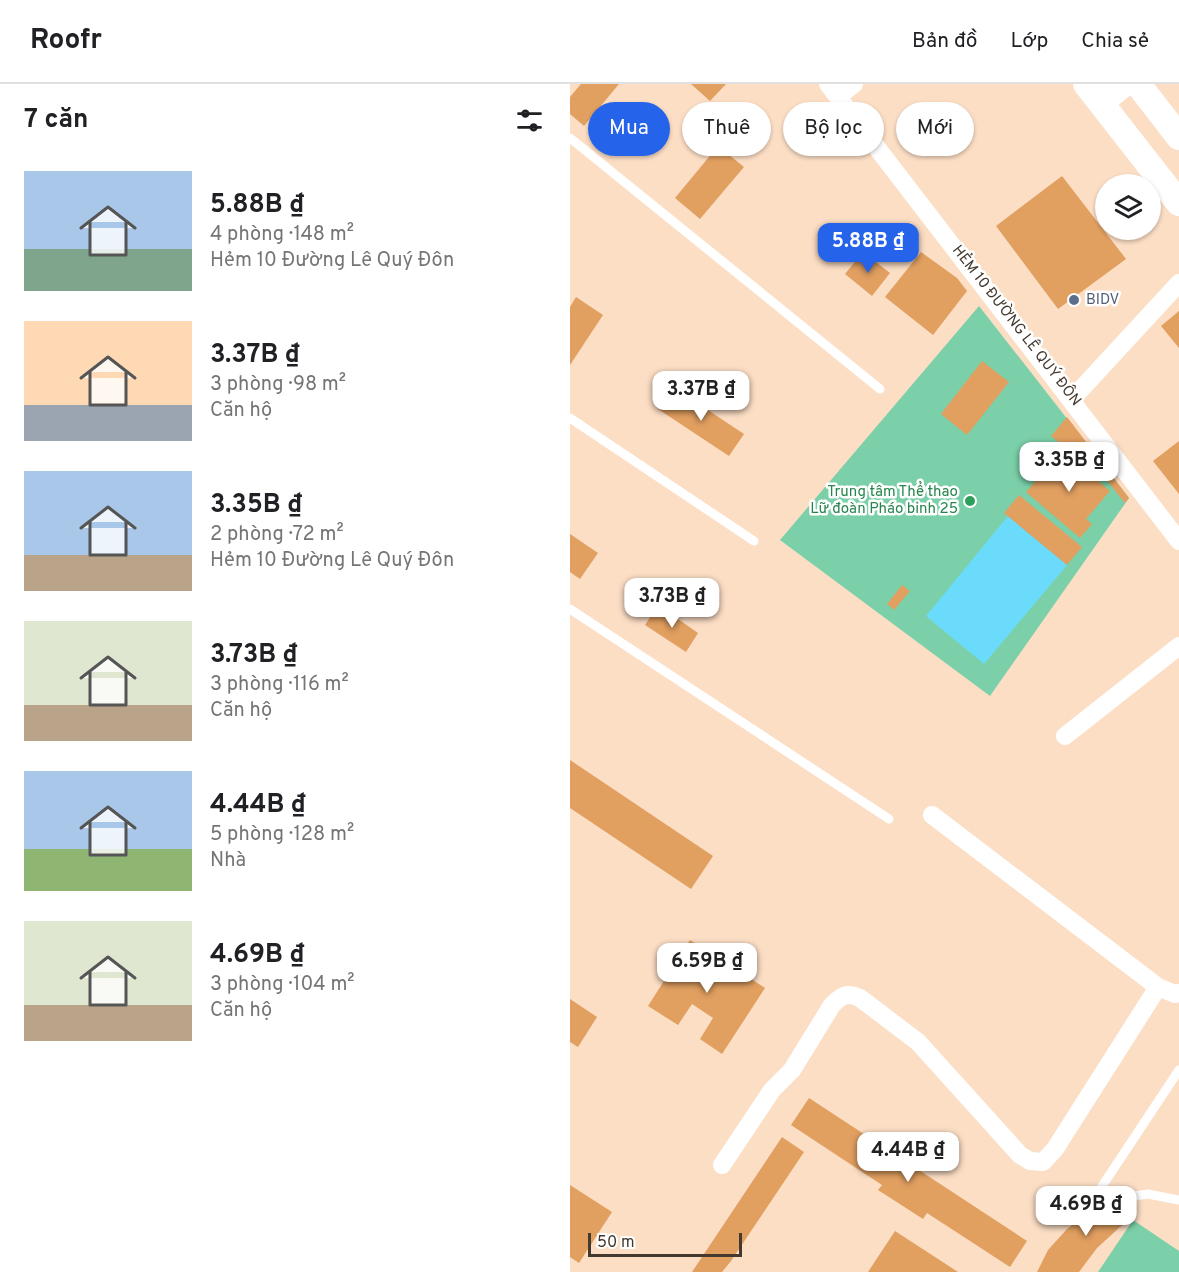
<!DOCTYPE html>
<html lang="vi">
<meta charset="utf-8">
<style>
:root{--surface:#fff;--page:#f6f6f6;--text:#202124;--muted:#757577;--line:#e0e0e0;--accent:#2563eb}
body{margin:0;font-family:Overpass,sans-serif;background:var(--page);color:var(--text);height:100vh;display:flex;flex-direction:column;font-size:22px;white-space:nowrap}
*{box-sizing:border-box;margin:0}
p{font-size:20px;color:var(--muted)}
.icon{flex:none;width:33px;height:33px;fill:none;stroke:currentColor;stroke-width:2;stroke-linecap:round;stroke-linejoin:round}
.map{position:relative;flex:1;overflow:hidden}
.sheet{display:flex;flex-direction:column;background:var(--surface);width:570px}
.sheet>*{flex:none}
.guide{position:absolute;left:18px;top:18px;width:501px;height:54px;display:flex;gap:12px}
.fabs{position:absolute;left:525px;top:90px;display:grid;gap:12px}
.fabs a{display:grid;place-items:center;width:66px;height:66px;border-radius:50%;background:var(--surface);box-shadow:0 2px 4px #0004;font-size:30px}
.scale{position:absolute;left:18px;bottom:15px;width:154px;box-sizing:border-box;padding-left:6px;border:3px solid #44392f;border-top:0;font-size:16px;line-height:21px;white-space:nowrap;color:#44392f;-webkit-text-stroke:4px #fff;paint-order:stroke}
.price{position:absolute;translate:-50% -51px;padding:0 14px;border-radius:12px;background:#fff;color:#222;font-size:20px;line-height:39px;filter:drop-shadow(0 2px 3px #0008)}
.price::after{content:'';position:absolute;left:50%;top:36px;width:18px;height:14px;margin-left:-9px;background:inherit;clip-path:polygon(0 0,100% 0,50% 100%)}
.price.active{background:var(--accent);color:#fff}
ul{padding:0;list-style:none}
li{display:flex;align-items:center;gap:18px;height:150px;padding:0 24px}
li span{display:grid;place-items:center;flex:none;width:168px;height:120px;border-radius:0px;color:#555}
li>.icon{margin-inline-start:auto}
span .icon{width:72px;height:72px;fill:#fffc;stroke-width:1}
li b{font-size:26px}
h2{display:flex;justify-content:space-between;align-items:center;height:72px;padding:0 24px;font-size:26px}
.chip{padding:0 21px;border-radius:27px;background:var(--surface);box-shadow:0 2px 4px #0004;font-size:21px;line-height:54px}
.chip.active{background:var(--accent);color:#fff}
header{display:flex;align-items:center;gap:36px;box-sizing:border-box;height:84px;padding:0 30px;background:var(--surface);border-bottom:2px solid var(--line)}
header strong{font-size:28px}
nav{display:flex;gap:33px;margin-inline-start:auto;font-size:21px}
main{display:flex;flex:1;min-height:0}
.map>svg:first-child{display:block}
.green{fill:#7bd0a9}
.water{fill:#6adbfb}
.building{fill:#e19f60}
.lines{fill:none;stroke-linecap:round;stroke-linejoin:round}
.lane{stroke:#fff;stroke-width:9}
.street{stroke:#fff;stroke-width:18}
.secondary{stroke:#fff;stroke-width:26}
.service-dot{fill:#5c6f8a;stroke:#fff;stroke-width:2}
.leisure-dot{fill:#2e9e5b;stroke:#fff;stroke-width:2}
.labels{text-anchor:middle;dominant-baseline:central;stroke-width:5;stroke-linejoin:round;paint-order:stroke}
.service-label{font-size:15px;fill:#4e5e75;stroke:#fff;text-anchor:start}
.street-label{font-size:15px;fill:#44392f;stroke:#fff}
.leisure-label{font-size:15px;fill:#27864d;stroke:#fff;text-anchor:end}
</style>
<header>
<strong>Roofr</strong>
<nav><a>Bản đồ</a><a>Lớp</a><a>Chia sẻ</a></nav>
</header>
<main>
<section class="sheet">
<h2>7 căn<svg class="icon" aria-label="filters" viewBox="0 0 24 24"><path d="M4 7h16M4 17h16"/><circle cx="9" cy="7" r="2"/><circle cx="15" cy="17" r="2"/></svg></h2>
<ul>
<li><span style="background:linear-gradient(#a9c7e8 65%,#7fa58c 0)"><svg class="icon" aria-label="home" viewBox="0 0 24 24"><path d="M3 11l9-7 9 7M6 9v11h12V9"/></svg></span><div><b>5.88B ₫</b><p>4 phòng · 148 m²</p><p>Hẻm 10 Đường Lê Quý Đôn</p></div></li>
<li><span style="background:linear-gradient(#ffd9b3 70%,#9aa5b1 0)"><svg class="icon" aria-label="home" viewBox="0 0 24 24"><path d="M3 11l9-7 9 7M6 9v11h12V9"/></svg></span><div><b>3.37B ₫</b><p>3 phòng · 98 m²</p><p>Căn hộ</p></div></li>
<li><span style="background:linear-gradient(#a9c7e8 70%,#b9a48a 0)"><svg class="icon" aria-label="home" viewBox="0 0 24 24"><path d="M3 11l9-7 9 7M6 9v11h12V9"/></svg></span><div><b>3.35B ₫</b><p>2 phòng · 72 m²</p><p>Hẻm 10 Đường Lê Quý Đôn</p></div></li>
<li><span style="background:linear-gradient(#dfe7d0 70%,#b9a48a 0)"><svg class="icon" aria-label="home" viewBox="0 0 24 24"><path d="M3 11l9-7 9 7M6 9v11h12V9"/></svg></span><div><b>3.73B ₫</b><p>3 phòng · 116 m²</p><p>Căn hộ</p></div></li>
<li><span style="background:linear-gradient(#a9c7e8 65%,#8fb573 0)"><svg class="icon" aria-label="home" viewBox="0 0 24 24"><path d="M3 11l9-7 9 7M6 9v11h12V9"/></svg></span><div><b>4.44B ₫</b><p>5 phòng · 128 m²</p><p>Nhà</p></div></li>
<li><span style="background:linear-gradient(#dfe7d0 70%,#b9a48a 0)"><svg class="icon" aria-label="home" viewBox="0 0 24 24"><path d="M3 11l9-7 9 7M6 9v11h12V9"/></svg></span><div><b>4.69B ₫</b><p>3 phòng · 104 m²</p><p>Căn hộ</p></div></li>
</ul>
</section>
<div class="map">
<svg width="609" height="1188" viewBox="0 0 609 1188">
<rect width="100%" height="100%" fill="#fcdec5"/>
<g class="green">
<polygon points="409,222 559,414 420,612 210,456"/>
<polygon points="563,1136 609,1167 609,1188 528,1188"/>
</g>
<polygon class="water" points="438,432 497,481 414,580 356,532"/>
<g class="building">
<polygon points="11,0 49,0 14,42 0,30 0,13"/>
<polygon points="121,0 156,0 140,17"/>
<polygon points="148,62 174,83 130,135 105,114"/>
<polygon points="492,92 556,175 488,225 426,142"/>
<polygon points="293,168 320,189 302,212 275,190"/>
<polygon points="351,168 387,194 397,207 363,251 315,213"/>
<polygon points="6,213 33,231 0,281 0,223"/>
<polygon points="609,227 609,264 591,242"/>
<polygon points="412,277 439,298 397,351 371,330"/>
<polygon points="103,303 174,350 159,372 88,325"/>
<polygon points="497,333 559,414 555,419 518,373 514,379 481,352"/>
<polygon points="609,357 609,410 583,377"/>
<polygon points="492,366 540,407 516,435 522,440 510,454 456,408"/>
<polygon points="449,411 512,463 497,481 434,429"/>
<polygon points="0,450 28,469 10,495 0,488"/>
<polygon points="332,501 340,507 324,526 317,520"/>
<polygon points="88,521 128,549 116,568 75,541"/>
<polygon points="0,676 143,772 121,805 0,724"/>
<polygon points="120,856 195,904 152,970 130,955 143,934 122,920 108,941 78,922"/>
<polygon points="0,915 27,933 8,963 0,958"/>
<polygon points="239,1014 457,1157 440,1183 357,1129 353,1135 308,1106 312,1101 221,1041"/>
<polygon points="212,1053 234,1068 161,1177 152,1188 122,1188"/>
<polygon points="0,1101 42,1128 9,1179 0,1173"/>
<polygon points="551,1111 563,1135 550,1143 527,1164 509,1188 467,1188 478,1166 497,1145 528,1121"/>
<polygon points="325,1147 388,1188 298,1188"/>
</g>
<g class="lines">
<g class="lane">
<polyline points="0,54 310,305"/>
<polyline points="0,334 184,457"/>
<polyline points="0,525 319,735"/>
<polyline points="552,1114 578,1110 609,1116"/>
<polyline points="509,1137 609,986"/>
</g>
<g class="street">
<polyline points="258,0 609,457"/>
<polyline points="268,12 284,0"/>
<polyline points="502,315 609,199"/>
<polyline points="495,652 609,562"/>
<polyline points="362,731 588,903 605,910 609,909"/>
<path d="M152,1081L202,1006L222,986L262,921C272,911 277,908 290,914L348,958L450,1071L460,1077L473,1078L485,1065L588,903"/>
</g>
<g class="secondary">
<polyline points="516,0 609,119"/>
<polyline points="568,0 609,53"/>
<polyline points="531,18 554,0"/>
</g>
</g>
<circle class="service-dot" cx="504" cy="216" r="6"/>
<circle class="leisure-dot" cx="400" cy="417" r="6"/>
<g class="labels">
<g class="service-label">
<text x="516" y="216">BIDV</text>
</g>
<g class="street-label">
<text transform="translate(446 242) rotate(52)">HẺM 10 ĐƯỜNG LÊ QUÝ ĐÔN</text>
</g>
<g class="leisure-label">
<text x="388" y="408">Trung tâm Thể thao<tspan x="388" dy="17">Lữ đoàn Pháo binh 25</tspan></text>
</g>
</g>
</svg>
<div class="fabs">
<a><svg class="icon" aria-label="layers" viewBox="0 0 24 24"><path d="M12 4l9 5-9 5-9-5zM3 14l9 5 9-5"/></svg></a>
</div>
<div class="scale">50 m</div>
<b class="price active" style="left:298px;top:190px">5.88B ₫</b>
<b class="price" style="left:131px;top:338px">3.37B ₫</b>
<b class="price" style="left:499px;top:409px">3.35B ₫</b>
<b class="price" style="left:102px;top:545px">3.73B ₫</b>
<b class="price" style="left:137px;top:910px">6.59B ₫</b>
<b class="price" style="left:338px;top:1099px">4.44B ₫</b>
<b class="price" style="left:516px;top:1153px">4.69B ₫</b>
<div class="guide">
<a class="chip active">Mua</a>
<a class="chip">Thuê</a>
<a class="chip">Bộ lọc</a>
<a class="chip">Mới</a>
</div>
</div>
</main>
